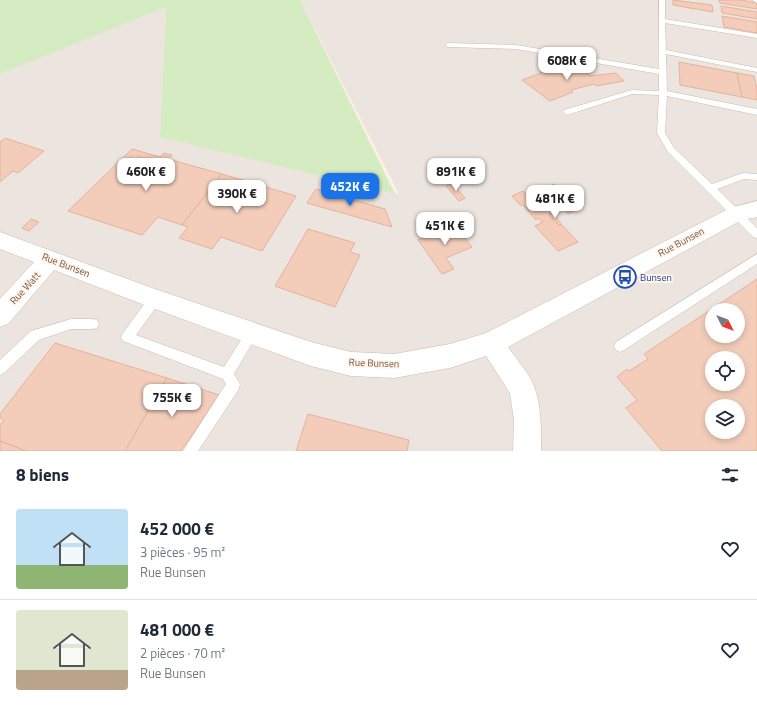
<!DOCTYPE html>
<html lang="fr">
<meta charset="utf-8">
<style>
:root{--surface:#fff;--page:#f6f6f7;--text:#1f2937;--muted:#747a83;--line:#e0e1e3;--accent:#1a73e8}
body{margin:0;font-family:"Titillium Web",sans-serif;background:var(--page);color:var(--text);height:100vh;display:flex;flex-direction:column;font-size:15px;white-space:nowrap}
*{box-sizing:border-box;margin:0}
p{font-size:13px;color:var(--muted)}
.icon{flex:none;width:22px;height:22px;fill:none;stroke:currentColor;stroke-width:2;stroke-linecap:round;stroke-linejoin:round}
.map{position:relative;height:451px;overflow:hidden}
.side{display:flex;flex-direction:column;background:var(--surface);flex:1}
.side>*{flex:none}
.needle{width:26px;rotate:132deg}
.controls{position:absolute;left:705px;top:303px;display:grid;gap:8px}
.controls a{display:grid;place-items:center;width:40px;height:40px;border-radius:50%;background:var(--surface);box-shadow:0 2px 6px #0003;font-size:20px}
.price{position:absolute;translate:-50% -34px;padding:0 9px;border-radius:8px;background:#fff;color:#222;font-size:13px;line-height:26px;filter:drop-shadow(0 1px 2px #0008)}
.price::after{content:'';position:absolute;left:50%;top:24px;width:12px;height:9px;margin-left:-6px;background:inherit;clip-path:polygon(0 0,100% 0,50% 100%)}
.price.current{background:var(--accent);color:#fff}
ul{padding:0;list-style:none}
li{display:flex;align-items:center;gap:12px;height:100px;padding:0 16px}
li+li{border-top:1px solid var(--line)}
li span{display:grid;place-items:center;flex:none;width:112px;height:80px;border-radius:4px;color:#555}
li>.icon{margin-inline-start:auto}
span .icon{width:48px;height:48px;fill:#fffc;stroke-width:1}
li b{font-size:17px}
h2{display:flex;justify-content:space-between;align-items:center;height:48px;padding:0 16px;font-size:17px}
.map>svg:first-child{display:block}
.industrial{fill:#ece4de;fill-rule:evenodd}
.green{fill:#d5ebc2}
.building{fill:#f3cdba;stroke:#e6b29a;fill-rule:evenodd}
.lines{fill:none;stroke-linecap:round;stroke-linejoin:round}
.service-casing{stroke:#d0baad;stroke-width:1}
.minor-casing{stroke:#d0baad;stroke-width:1}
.service{fill:#fff;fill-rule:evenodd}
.minor{fill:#fff;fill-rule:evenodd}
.labels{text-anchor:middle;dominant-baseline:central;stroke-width:3.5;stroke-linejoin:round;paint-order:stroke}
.street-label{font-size:10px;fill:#755649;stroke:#fff5ea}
.transit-label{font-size:10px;fill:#164399;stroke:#fff5ea;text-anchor:start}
</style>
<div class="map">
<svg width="757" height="451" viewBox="0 0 757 451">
<rect width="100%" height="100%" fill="#fdf1e3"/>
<path class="industrial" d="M300,0H757V451H0V74L166,6L160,137L399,194ZM712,310H738V336H712ZM712,358H738V384H712ZM712,406H738V432H712Z"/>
<polygon class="green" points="0,0 300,0 395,194 160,137 166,7 0,74"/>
<g class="building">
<polygon points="673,0 712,5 713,12 673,5"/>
<polygon points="719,0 741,0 757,3 757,9 720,3"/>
<polygon points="721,6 757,12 757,19 722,13"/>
<polygon points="722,16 757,22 757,33 724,27"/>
<polygon points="679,62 737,73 742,97 680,85"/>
<polygon points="578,63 590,76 616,73 624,81 596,86 594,84 571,90 573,92 550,101 522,80 546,71"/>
<polygon points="737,73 754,76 757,89 757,100 742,97"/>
<polygon points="5,138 44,151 18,173 13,171 0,182 0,142"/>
<polygon points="132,149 160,157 164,153 172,155 168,159 222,174 182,225 158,217 142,235 68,211"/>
<polygon points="222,174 296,196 262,251 221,237 212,249 179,238 188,227 182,225"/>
<polygon points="452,183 465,198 459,201 446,186"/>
<polygon points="554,184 566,197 556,201 559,204 550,208 553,213 549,215 559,225 561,224 578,242 558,251 535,226 543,222 538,218 536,220 523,205 520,205 512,196 523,191 527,195"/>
<polygon points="316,189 385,209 392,227 307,203"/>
<polygon points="566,197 578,209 568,214 556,201"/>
<polygon points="553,213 561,224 559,225 549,215"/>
<polygon points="31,219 39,222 29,231 22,228"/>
<polygon points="454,224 472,247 446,258 454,269 442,274 418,240"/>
<polygon points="308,229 355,243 350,252 360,255 335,307 275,286"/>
<path d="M757,279V451H662L626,408L637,400L617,377L627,369L629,371L648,359L644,354ZM712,310H738V336H712ZM712,358H738V384H712ZM712,406H738V432H712Z"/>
<polygon points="55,343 167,378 125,451 26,451 0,441 0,425 4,420 0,418 0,414"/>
<polygon points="167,378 219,395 181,451 125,451"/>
<polygon points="308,414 409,440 407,451 296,451"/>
<polygon points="0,441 26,451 0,451"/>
</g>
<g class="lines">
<g class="service-casing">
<g id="service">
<polygon points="659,0 665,0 665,19 757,34 757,38 665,23 666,50 757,68 757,72 666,54 667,91 757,109 757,115 667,96 665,133 674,148 712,184 743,173 757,174 757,180 744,179 717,189 757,228 757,238 753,237 668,152 657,133 659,95 632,94 567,115 563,112 564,110 632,90 659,91 659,74 516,49 448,47 445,45 448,43 516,45 659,69"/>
<polygon points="752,0 757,0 757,3"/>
<polygon points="757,254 757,264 624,350 620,352 616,350 614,346 616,342"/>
<polygon points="155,294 159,295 161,299 159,303 136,335 224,367 248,329 252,327 256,329 258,333 234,374 240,384 239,389 198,451 183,451 226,384 223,379 123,341 121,337 123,333 151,295"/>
<polygon points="71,319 93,319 97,320 99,324 97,328 93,329 71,329 39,340 4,373 0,375 0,360 31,331"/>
</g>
</g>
<g class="minor-casing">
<path id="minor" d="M757,201V217L742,220L508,347C515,358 525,368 531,380C542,399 541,430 541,451H513L514,420L510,393L486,356L450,368L394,378L351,376L311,366L147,306L54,270L8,324L0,327V299L34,262L0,249V232L155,289L311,342L351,352L394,354L450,344L486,333L730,208Z"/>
</g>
<use href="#service" class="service"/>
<use href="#minor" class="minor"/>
</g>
<defs>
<g id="bus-ring" transform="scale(1.15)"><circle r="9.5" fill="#fff5ea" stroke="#1a4fb4" stroke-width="1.5"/><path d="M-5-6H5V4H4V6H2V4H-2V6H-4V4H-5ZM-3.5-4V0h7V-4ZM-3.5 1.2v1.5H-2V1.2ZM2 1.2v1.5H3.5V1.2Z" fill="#1a4fb4"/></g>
</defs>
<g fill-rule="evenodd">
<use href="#bus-ring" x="625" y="277"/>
</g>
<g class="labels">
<g class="street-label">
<text transform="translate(681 242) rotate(-28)">Rue Bunsen</text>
<text transform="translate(66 265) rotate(21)">Rue Bunsen</text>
<text transform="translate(25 288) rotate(-48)">Rue Watt</text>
<text transform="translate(374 363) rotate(2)">Rue Bunsen</text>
</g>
<g class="transit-label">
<text x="640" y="277">Bunsen</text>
</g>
</g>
</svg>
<div class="controls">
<a><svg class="needle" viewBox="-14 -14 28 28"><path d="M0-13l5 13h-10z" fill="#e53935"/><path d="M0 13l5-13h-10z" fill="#747a83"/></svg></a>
<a><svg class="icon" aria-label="locate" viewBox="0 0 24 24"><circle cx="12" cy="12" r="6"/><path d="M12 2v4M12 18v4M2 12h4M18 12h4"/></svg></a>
<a><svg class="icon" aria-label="layers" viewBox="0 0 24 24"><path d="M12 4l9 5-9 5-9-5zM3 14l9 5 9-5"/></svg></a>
</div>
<b class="price" style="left:567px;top:81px">608K €</b>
<b class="price" style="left:146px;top:192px">460K €</b>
<b class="price" style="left:456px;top:192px">891K €</b>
<b class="price current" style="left:350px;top:207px">452K €</b>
<b class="price" style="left:237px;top:214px">390K €</b>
<b class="price" style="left:555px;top:219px">481K €</b>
<b class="price" style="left:445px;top:246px">451K €</b>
<b class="price" style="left:172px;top:418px">755K €</b>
</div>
<section class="side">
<h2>8 biens<svg class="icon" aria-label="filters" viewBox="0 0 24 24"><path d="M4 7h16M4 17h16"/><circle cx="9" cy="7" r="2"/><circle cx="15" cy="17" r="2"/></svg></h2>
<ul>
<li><span style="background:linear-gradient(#bfe0f5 70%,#8fb573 0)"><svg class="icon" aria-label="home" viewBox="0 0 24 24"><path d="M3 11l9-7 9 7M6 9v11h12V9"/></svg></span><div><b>452 000 €</b><p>3 pièces · 95 m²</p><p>Rue Bunsen</p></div><svg class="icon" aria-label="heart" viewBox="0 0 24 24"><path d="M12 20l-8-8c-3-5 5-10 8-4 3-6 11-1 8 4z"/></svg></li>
<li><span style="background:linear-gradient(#dfe7d0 75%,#b9a48a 0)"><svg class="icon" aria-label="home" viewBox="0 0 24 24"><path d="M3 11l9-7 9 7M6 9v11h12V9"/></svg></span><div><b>481 000 €</b><p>2 pièces · 70 m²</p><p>Rue Bunsen</p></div><svg class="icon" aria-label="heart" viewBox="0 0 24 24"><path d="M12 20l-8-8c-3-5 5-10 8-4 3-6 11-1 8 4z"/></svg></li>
</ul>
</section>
